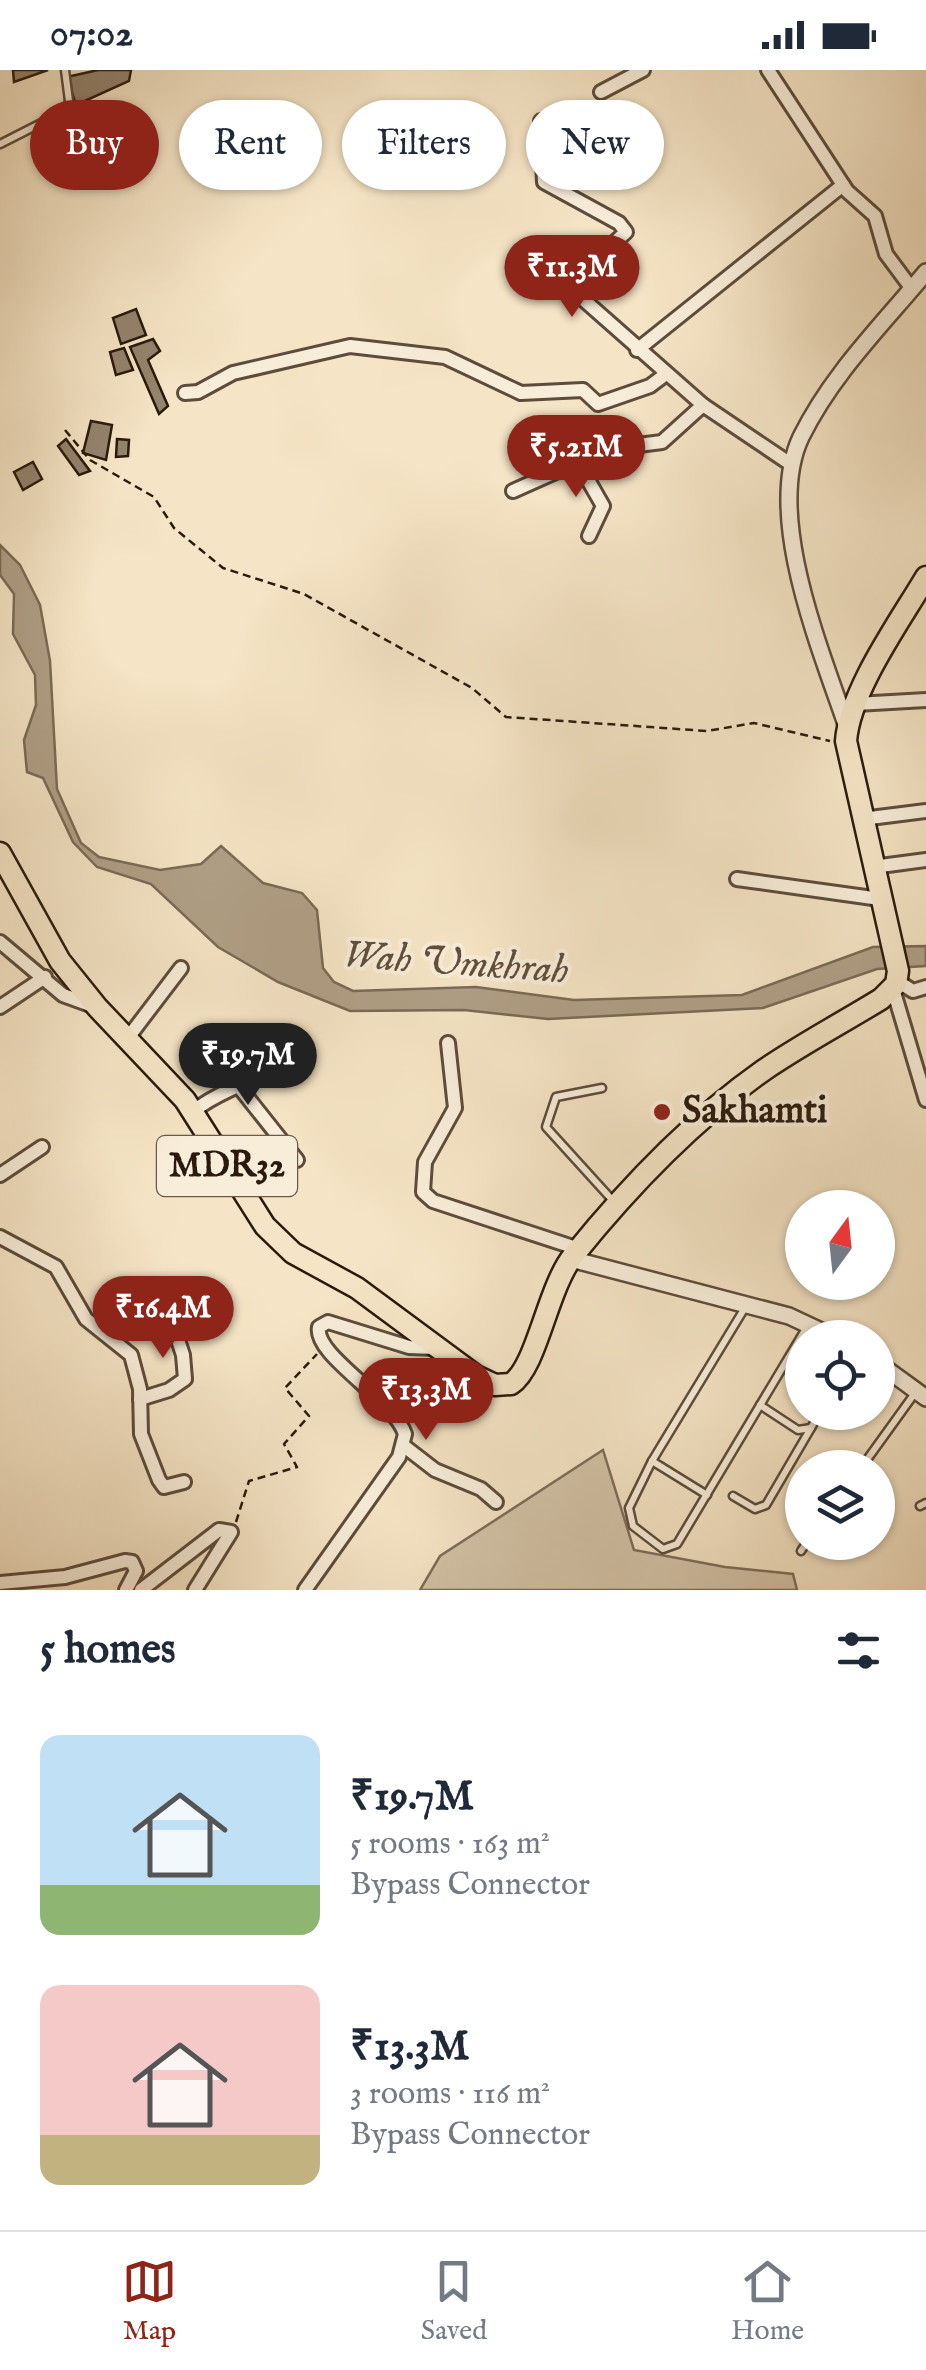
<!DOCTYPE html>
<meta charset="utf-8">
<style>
:root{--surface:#fff;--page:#f6f6f7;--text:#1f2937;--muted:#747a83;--line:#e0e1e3;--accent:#8f2418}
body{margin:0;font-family:"IM FELL English",serif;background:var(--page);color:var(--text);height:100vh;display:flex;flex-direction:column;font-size:38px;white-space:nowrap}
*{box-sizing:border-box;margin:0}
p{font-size:32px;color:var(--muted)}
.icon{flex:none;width:55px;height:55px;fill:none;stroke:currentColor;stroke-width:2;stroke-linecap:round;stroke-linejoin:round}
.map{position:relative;height:1520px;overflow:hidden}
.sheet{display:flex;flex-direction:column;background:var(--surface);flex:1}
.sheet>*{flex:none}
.top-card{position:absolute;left:30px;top:30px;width:868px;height:90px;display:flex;gap:20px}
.needle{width:65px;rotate:15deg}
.buttons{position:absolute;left:785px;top:1120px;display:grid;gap:20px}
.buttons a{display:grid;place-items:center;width:110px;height:110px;border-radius:50%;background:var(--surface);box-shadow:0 2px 8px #0004;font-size:50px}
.price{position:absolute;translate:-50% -85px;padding:0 22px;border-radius:35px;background:var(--accent);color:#fff;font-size:32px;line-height:65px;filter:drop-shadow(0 2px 5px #0008)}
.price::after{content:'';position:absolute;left:50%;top:60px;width:30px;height:22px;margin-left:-15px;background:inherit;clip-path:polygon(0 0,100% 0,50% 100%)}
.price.on{background:#222;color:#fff}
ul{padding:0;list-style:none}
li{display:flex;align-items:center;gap:30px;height:250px;padding:0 40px}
li span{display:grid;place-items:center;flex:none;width:280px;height:200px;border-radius:20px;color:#555}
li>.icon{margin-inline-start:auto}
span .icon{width:120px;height:120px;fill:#fffc;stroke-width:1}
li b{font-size:42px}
h2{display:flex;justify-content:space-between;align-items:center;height:120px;padding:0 40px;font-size:42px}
.chip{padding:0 35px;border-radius:45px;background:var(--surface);box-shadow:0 2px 8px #0004;font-size:35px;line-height:90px}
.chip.on{background:var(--accent);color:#fff}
.status{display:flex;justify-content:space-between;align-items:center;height:70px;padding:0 50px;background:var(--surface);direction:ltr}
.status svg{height:28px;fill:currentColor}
.tab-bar{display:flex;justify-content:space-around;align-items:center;height:140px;border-top:2px solid var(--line);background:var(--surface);font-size:28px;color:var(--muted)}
.tab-bar a{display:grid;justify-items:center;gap:5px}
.tab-bar .on{color:var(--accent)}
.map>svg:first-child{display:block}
.green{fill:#d2c2a6;stroke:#7e6e5a;stroke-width:2.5}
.water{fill:#b09f86;stroke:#7a6a56;stroke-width:2.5}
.building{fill:#94836d;stroke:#2a1a0d;stroke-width:2.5}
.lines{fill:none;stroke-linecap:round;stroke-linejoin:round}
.service-casing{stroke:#5d4c3b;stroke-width:11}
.minor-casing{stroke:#5d4c3b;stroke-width:18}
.tertiary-casing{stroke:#5d4c3b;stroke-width:20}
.primary-casing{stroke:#2a1a0d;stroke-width:25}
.path{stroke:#2a1a0d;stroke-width:2.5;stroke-dasharray:8 5;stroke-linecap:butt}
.service{stroke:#f8edd9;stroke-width:6}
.minor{stroke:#f8edd9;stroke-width:12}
.tertiary{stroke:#f8edd9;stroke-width:15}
.primary{stroke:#f5e4c5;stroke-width:20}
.poi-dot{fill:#8f2418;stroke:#f8edd9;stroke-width:4}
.labels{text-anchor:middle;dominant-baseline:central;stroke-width:8;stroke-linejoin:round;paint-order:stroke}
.shield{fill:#f8edd9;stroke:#68594a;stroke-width:2.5}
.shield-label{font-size:35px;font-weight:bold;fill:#2a1a0d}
.poi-label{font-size:38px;font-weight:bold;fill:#2a1a0d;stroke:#f8edd9;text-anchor:start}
.water-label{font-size:40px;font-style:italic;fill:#604f3d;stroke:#f8edd9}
</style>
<div class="status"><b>07:02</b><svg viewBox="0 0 49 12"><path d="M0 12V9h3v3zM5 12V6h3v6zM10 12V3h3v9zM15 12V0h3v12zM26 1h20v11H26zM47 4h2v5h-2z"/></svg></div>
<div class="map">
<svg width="926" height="1520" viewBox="0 0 926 1520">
<rect width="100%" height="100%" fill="#f5e4c5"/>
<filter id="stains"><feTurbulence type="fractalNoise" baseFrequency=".002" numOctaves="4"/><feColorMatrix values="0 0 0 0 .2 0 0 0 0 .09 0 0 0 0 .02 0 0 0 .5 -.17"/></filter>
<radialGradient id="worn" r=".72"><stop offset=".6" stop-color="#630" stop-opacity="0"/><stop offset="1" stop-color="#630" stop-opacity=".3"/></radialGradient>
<polygon class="green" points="603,1380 634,1480 725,1497 793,1504 797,1520 420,1520 440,1486"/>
<polygon class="water" points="0,475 20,495 40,535 50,591 57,719 81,773 99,787 160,800 201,794 221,776 263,813 302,823 317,840 323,898 334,912 353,921 476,917 574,930 742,925 873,877 926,876 926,896 877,899 763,938 548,949 464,940 350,941 278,912 218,877 151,814 97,797 73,772 43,708 27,702 24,670 36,635 35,605 13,564 14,524 0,505"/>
<g class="building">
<polygon points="13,0 48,0 14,12"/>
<polygon points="98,0 131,0 129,11 76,35 67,7"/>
<polygon points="136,239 146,265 121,274 113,248"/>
<polygon points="153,269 160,281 148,290 168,336 159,344 130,277"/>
<polygon points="124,278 133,300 116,305 110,282"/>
<polygon points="91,351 112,355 106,390 83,383"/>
<polygon points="66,369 90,401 79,405 58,376"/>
<polygon points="117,369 129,370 128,386 116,387"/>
<polygon points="33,392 42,409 23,420 14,402"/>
</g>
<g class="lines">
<g class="service-casing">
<g id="service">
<polyline points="0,74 65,41 69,31 65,0"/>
<polyline points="602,1018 556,1027 546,1057 615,1133"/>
<polyline points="746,1236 652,1391 629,1438 633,1456 663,1479 677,1474 808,1255"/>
<polyline points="760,1335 798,1360 811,1358 820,1342"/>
<polyline points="652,1391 707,1425"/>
<polyline points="861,1398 915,1323"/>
<polyline points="733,1426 755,1439 766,1435 811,1358"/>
<polyline points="920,1436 926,1433"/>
<polyline points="801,1481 807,1472"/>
</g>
</g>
<g class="minor-casing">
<g id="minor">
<polyline points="768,0 847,121 875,146 886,184 912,219"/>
<polyline points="601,22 643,0"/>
<polyline points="541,51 544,112 619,153 626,162 576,208 576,223 703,335 792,395"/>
<polyline points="637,280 843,115"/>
<polyline points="185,323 198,322 233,303 350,276 445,287 521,323 583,320 598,334 650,316 666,304"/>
<polyline points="579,394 603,436 589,466"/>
<polyline points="513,421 607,379 662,372 703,335"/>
<polyline points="856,634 926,630"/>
<polyline points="862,749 926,741"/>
<polyline points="873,797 926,790"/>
<polyline points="737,809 880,829"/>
<polyline points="0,872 63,925 96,937"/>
<polyline points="897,911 913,921 926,917"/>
<polyline points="893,919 926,1030"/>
<polyline points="0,937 45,907"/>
<polyline points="127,969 181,898"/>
<polyline points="448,973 455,1038 425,1092 423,1122 433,1131 579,1179"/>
<polyline points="240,1018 297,1090"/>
<path d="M194,1041C219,1020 245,1018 270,995"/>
<polyline points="0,1105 42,1077"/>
<polyline points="0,1167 56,1197 86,1249 131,1285 140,1319 141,1364 159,1410 164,1417 184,1412"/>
<polyline points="140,1329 169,1320 185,1309 183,1285 170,1246"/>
<polyline points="404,1376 435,1400 481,1419 496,1432"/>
<polyline points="0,1513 65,1507 125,1491 132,1492 136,1501 126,1520"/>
<polyline points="141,1520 219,1460 231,1462 195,1520"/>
<path d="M305,1520L399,1387L405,1364C393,1328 313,1285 319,1257L328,1252L409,1277L435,1278"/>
</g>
</g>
<g class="tertiary-casing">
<g id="tertiary">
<path d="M847,657C821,580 764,445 801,367C832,304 882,255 926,202"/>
<polyline points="571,1189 789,1246 836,1268"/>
<polyline points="878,1293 926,1328"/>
</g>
</g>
<g class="primary-casing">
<path id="primary" d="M0,783L60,891L97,937L185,1030L265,1156L293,1183L357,1218L476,1306L495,1315L511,1314C537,1297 547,1219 573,1186C627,1119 693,1050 764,1000C802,974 842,953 881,929L896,914L898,901L846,671C850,620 900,551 926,507"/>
</g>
<g class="path">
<polyline points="65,360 90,390 154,427 174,458 223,498 304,524 472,618 506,647 707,661 754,653 830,671"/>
<polyline points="406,1340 447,1315 469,1328 480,1326"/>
<polyline points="236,1452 249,1411 297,1397 284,1374 309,1346 285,1318 317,1284"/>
</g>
<use href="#service" class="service"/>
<use href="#minor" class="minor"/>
<use href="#tertiary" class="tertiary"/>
<use href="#primary" class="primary"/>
</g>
<circle class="poi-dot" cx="662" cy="1042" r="10"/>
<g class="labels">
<rect class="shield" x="157" y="1066" width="140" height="60" rx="8"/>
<g class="shield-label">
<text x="227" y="1096">MDR32</text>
</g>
<g class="poi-label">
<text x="682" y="1042">Sakhamti</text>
</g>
<g class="water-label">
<text transform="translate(456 894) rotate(4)">Wah Umkhrah</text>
</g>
</g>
<rect width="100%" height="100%" filter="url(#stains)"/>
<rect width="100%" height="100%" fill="url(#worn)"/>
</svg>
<div class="buttons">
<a><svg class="needle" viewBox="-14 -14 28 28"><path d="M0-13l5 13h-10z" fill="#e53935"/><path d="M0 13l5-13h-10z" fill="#747a83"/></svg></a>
<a><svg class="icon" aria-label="locate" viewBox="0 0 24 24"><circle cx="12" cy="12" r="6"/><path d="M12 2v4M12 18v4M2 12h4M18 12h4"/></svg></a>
<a><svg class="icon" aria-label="layers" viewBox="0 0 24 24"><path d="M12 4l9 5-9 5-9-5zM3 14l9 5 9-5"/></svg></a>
</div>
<b class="price" style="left:572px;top:250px">₹11.3M</b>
<b class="price" style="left:576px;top:430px">₹5.21M</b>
<b class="price on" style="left:248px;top:1038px">₹19.7M</b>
<b class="price" style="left:163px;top:1291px">₹16.4M</b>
<b class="price" style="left:426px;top:1373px">₹13.3M</b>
<div class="top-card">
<a class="chip on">Buy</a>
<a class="chip">Rent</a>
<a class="chip">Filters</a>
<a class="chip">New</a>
</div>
</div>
<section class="sheet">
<h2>5 homes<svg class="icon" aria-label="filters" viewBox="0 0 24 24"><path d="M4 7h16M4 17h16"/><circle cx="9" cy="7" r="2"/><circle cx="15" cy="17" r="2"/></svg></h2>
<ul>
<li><span style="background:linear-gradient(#bfe0f5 75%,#8fb573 0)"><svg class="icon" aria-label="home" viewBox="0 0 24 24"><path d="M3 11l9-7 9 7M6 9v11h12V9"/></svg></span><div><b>₹19.7M</b><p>5 rooms · 163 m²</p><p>Bypass Connector</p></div></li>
<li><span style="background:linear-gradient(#f6c9c9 75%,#c2b280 0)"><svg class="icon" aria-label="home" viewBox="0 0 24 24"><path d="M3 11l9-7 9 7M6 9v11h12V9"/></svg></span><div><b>₹13.3M</b><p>3 rooms · 116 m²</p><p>Bypass Connector</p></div></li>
</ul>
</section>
<nav class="tab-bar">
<a class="on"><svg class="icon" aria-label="map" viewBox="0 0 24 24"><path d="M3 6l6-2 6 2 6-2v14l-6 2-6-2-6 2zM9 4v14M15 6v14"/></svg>Map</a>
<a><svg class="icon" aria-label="saved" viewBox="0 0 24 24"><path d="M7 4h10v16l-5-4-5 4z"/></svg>Saved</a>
<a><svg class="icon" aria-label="home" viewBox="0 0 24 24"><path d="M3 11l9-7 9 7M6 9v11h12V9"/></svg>Home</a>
</nav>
